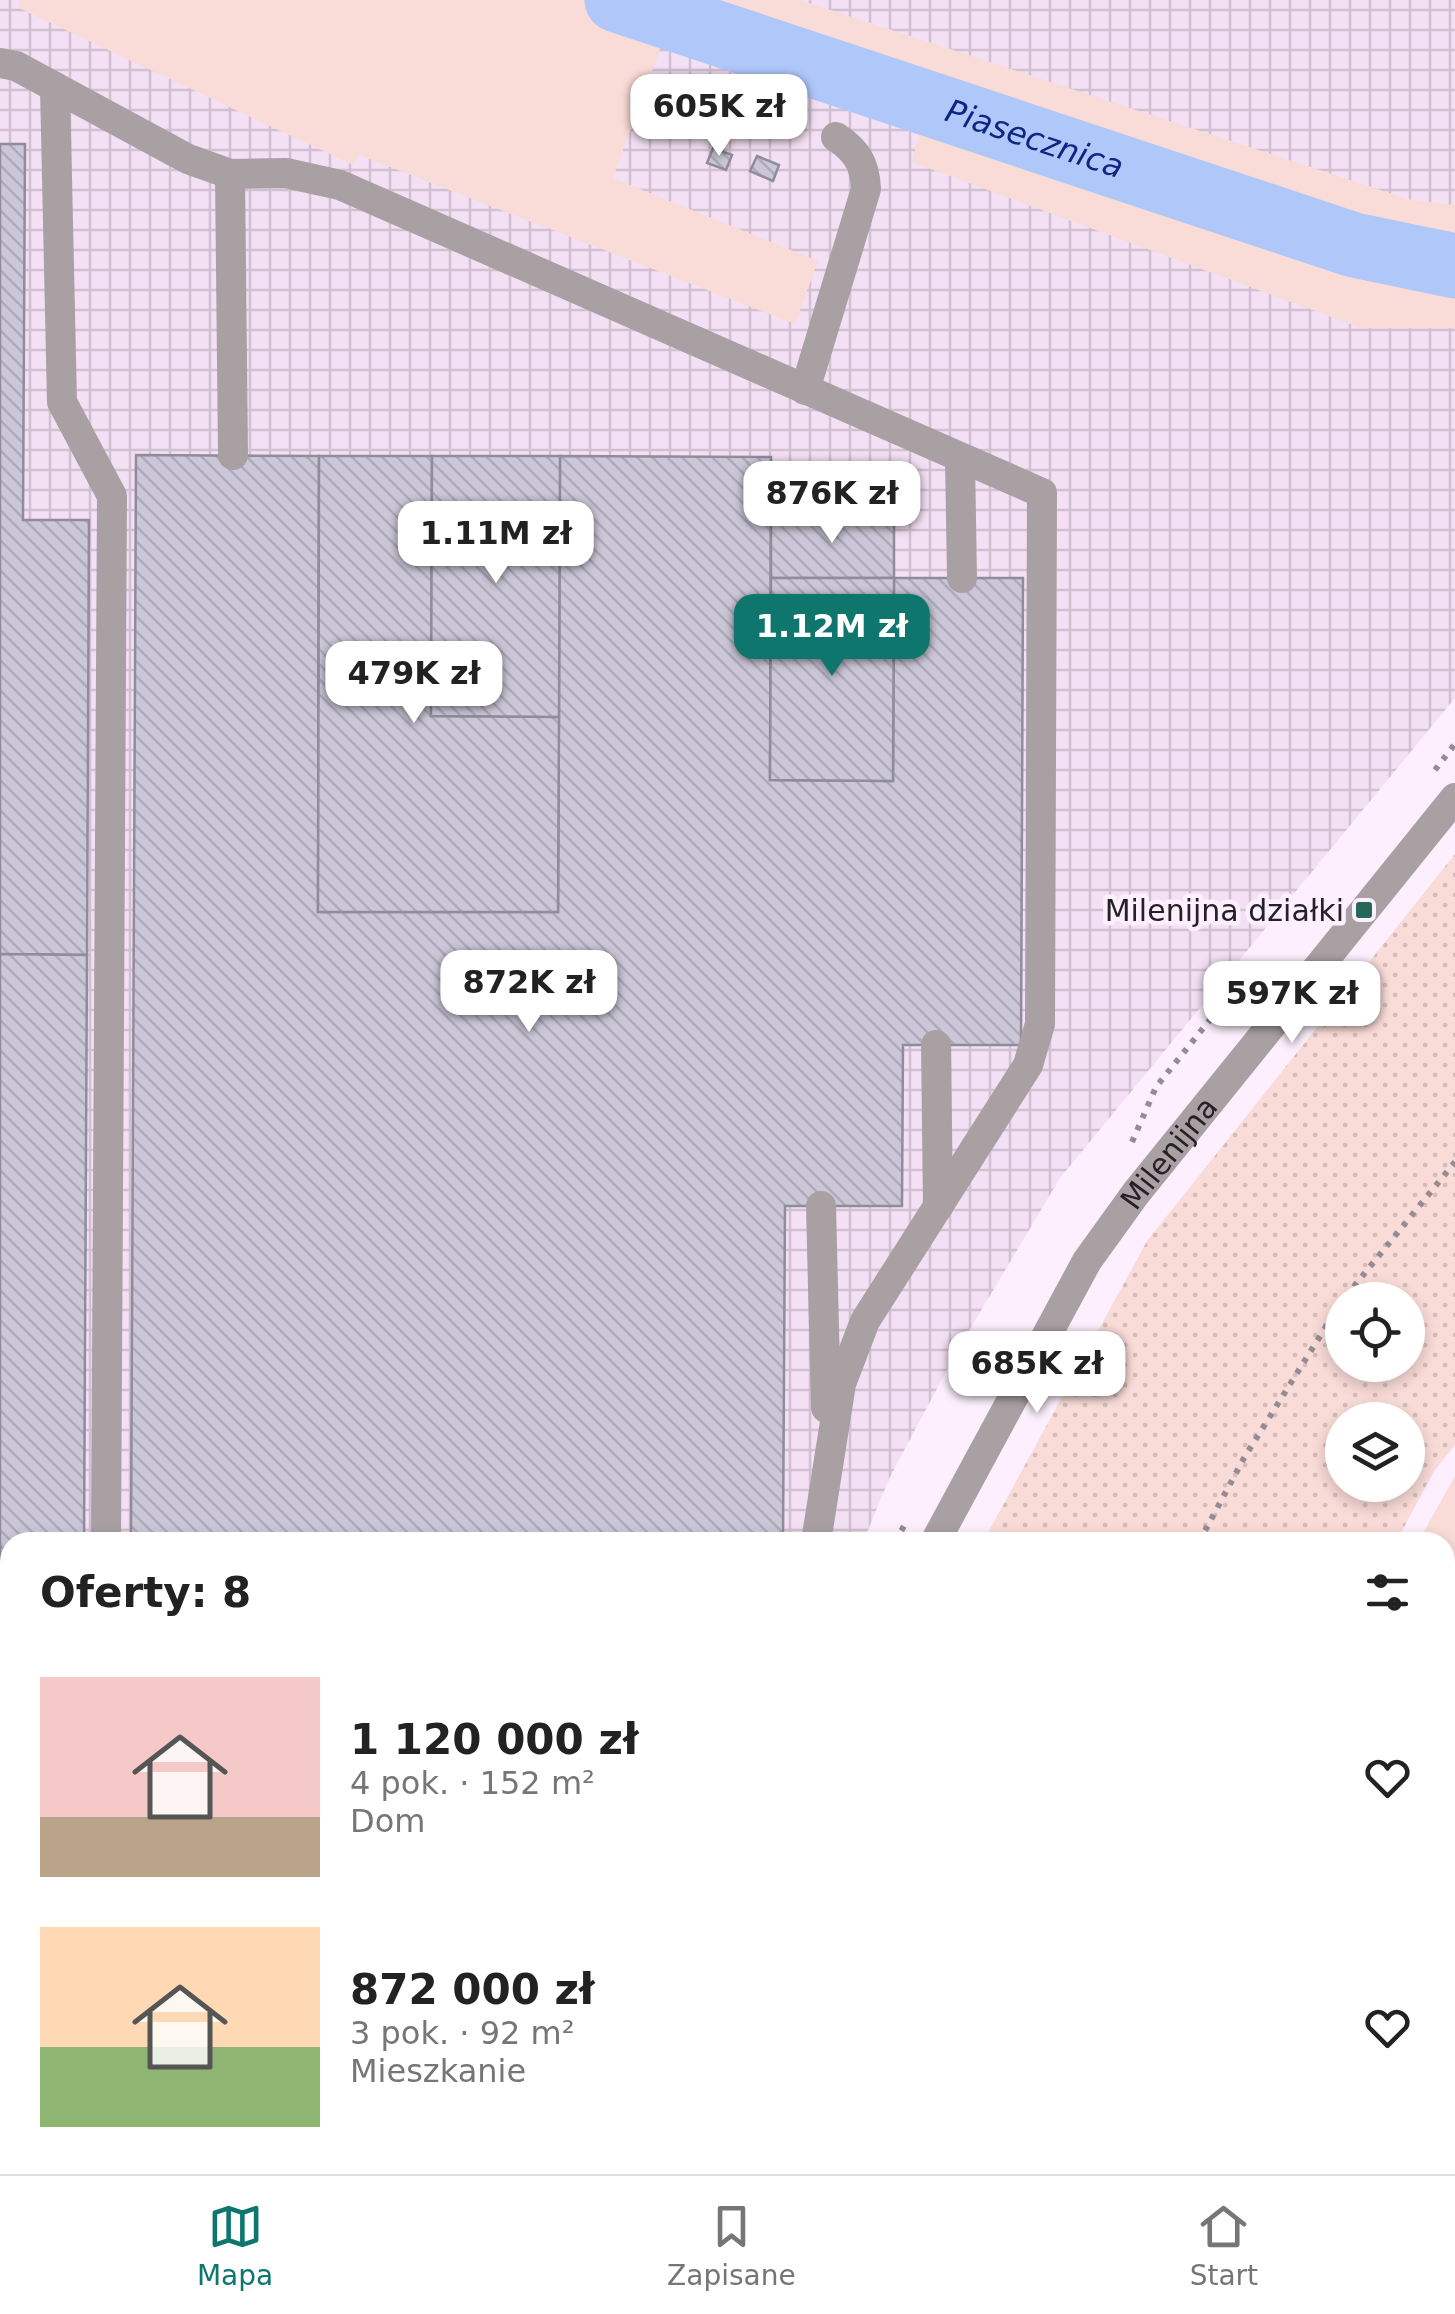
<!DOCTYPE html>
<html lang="pl">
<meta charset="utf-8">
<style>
:root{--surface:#fff;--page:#f6f6f6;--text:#222;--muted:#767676;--line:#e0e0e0;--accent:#0f766e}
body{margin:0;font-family:"DejaVu Sans",sans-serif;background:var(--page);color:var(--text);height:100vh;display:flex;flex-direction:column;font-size:38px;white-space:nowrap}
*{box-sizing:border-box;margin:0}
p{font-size:32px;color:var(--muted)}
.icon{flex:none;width:55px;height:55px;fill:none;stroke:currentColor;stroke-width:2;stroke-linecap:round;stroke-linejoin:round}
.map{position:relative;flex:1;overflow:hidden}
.details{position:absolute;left:0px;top:1532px;width:1455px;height:642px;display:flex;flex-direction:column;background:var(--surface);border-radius:30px 30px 0 0;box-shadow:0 5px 15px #0003}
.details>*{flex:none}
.controls{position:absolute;left:1325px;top:1282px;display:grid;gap:20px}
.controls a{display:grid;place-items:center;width:100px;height:100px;border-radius:50%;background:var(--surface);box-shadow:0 5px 15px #0003;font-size:50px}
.price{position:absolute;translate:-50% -85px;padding:0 22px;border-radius:20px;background:#fff;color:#222;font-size:32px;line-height:65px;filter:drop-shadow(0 2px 5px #0008)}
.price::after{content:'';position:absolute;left:50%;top:60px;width:30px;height:22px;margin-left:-15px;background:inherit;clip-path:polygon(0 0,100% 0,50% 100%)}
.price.active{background:var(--accent);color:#fff}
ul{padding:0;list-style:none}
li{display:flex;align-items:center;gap:30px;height:250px;padding:0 40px}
li span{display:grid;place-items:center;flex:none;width:280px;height:200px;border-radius:0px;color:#555}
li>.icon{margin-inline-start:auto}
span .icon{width:120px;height:120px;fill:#fffc;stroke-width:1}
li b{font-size:42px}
h2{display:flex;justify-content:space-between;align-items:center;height:120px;padding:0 40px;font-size:42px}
.menu{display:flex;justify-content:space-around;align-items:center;height:140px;border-top:2px solid var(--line);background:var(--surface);font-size:28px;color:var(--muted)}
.menu a{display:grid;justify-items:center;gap:5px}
.menu .active{color:var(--accent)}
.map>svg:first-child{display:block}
.industrial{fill:url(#industrial-grid)}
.green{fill:#f9dbd7}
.garden{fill:url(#garden-dots);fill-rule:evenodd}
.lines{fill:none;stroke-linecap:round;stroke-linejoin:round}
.river{stroke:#b0c7fa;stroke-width:65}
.building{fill:url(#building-back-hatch);stroke:#8f8c9c;stroke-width:2.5}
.path{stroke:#958b95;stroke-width:6;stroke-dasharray:5 8;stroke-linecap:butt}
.minor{stroke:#a9a0a3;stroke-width:30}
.poi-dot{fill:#266858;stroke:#fdeffd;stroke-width:4}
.labels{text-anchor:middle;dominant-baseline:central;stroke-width:9;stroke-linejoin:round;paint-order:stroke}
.poi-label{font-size:30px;fill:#262126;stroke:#fdeffd;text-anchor:end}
.street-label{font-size:30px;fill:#262126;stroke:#fdeffd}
.water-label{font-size:32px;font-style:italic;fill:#0d2683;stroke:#fdeffd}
</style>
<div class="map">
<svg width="1455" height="2174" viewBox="0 0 1455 2174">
<defs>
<pattern id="industrial-grid" width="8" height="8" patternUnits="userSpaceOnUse" patternTransform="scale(2.5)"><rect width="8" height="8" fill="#f4e0f4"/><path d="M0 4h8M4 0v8" fill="none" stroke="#d1c0d1"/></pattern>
<pattern id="garden-dots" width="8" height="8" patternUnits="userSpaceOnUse" patternTransform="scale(2.5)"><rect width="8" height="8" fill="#f9dbd7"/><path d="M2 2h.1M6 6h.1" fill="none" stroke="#d5bcb8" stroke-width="1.8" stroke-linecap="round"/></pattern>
<pattern id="building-back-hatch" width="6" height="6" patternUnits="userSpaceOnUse" patternTransform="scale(2.5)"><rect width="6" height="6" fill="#cbc7d8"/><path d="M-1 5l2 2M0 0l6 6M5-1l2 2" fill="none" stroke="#aeabb9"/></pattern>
</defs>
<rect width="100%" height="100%" fill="#fdeffd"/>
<polygon class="industrial" points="0,0 1455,0 1455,698 1060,1178 957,1351 890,1477 863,1542 10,1542 10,2165 31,2165 19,2174 0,2174"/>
<g class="green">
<polygon points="19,0 800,0 1411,200 1455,205 1455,328 1361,328 912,162 920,131 663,41 613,178 818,261 795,324 359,155 353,165 19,8"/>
<polygon points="1455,1476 1455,2159 1445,2156 1445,1542 1418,1542"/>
<polygon points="166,2165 750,2165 752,2174 156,2174"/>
</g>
<path class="garden" d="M1455,854V1445L1434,1471L1396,1542H983L1147,1241ZM1342,1300H1408V1365H1342ZM1342,1420H1408V1485H1342Z"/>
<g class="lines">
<g class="river">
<path id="s1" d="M617,0L1354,245L1455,266"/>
<polyline points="1330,2165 1352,2174"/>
<polyline points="135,2174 145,2165"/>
</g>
</g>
<g class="building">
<polygon points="0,144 25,144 23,520 89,520 87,955 0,954"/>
<polygon points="713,148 732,155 726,170 707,163"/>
<polygon points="757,156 779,165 773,181 750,171"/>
<polygon points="136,455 319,456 318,912 558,912 560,456 771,457 770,780 893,781 894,578 1023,578 1021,1045 903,1045 902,1206 785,1206 783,1542 131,1542"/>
<polygon points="319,456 432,456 431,716 559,717 558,912 318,912"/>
<polygon points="432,456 560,456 559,717 431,716"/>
<rect x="771" y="514" width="123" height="64"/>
<polygon points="771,578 894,578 893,781 770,780"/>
<polygon points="0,954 87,955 84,1542 10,1542 10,1881 1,1881 0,1979"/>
</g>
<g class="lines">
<g class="path">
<polyline points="1435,770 1455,744"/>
<polyline points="1132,1142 1156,1087 1233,991 1273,970"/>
<polyline points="895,1542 904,1526"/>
<polyline points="1199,1542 1244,1458 1342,1301 1455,1162"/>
</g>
<g class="minor">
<polyline points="0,63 16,66 188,159 230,174 286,173 340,185 1042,493 1040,1024 1028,1065 865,1321 841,1384 816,1542"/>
<polyline points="55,87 62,402 112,496 106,1542"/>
<polyline points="230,174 233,455"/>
<path d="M805,390L866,189C865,164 857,151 836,137"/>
<polyline points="960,458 962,578"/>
<polyline points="936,1045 938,1207"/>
<polyline points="821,1206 826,1408"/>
<path id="s2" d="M935,1542L1087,1261L1136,1193L1455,798"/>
<polyline points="1,1912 10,1916"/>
<polyline points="0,2029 10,2021"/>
<polyline points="0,2119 10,2116"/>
<polyline points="800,2165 801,2174"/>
</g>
</g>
<rect class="poi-dot" x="1354" y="900" width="20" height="20" rx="5"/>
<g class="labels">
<g class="poi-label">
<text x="1344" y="910">Milenijna działki</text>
</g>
<g class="street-label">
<text stroke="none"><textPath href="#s2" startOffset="455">Milenijna</textPath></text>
</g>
<g class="water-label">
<text stroke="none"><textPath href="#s1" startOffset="440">Piasecznica</textPath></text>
</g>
</g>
</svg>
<div class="controls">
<a><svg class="icon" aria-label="locate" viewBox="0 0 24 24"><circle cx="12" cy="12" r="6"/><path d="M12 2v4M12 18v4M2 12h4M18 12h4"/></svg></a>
<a><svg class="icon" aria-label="layers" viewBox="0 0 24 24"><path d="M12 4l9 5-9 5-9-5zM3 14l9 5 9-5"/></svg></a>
</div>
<b class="price" style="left:719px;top:159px">605K zł</b>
<b class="price" style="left:832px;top:546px">876K zł</b>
<b class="price" style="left:496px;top:586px">1.11M zł</b>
<b class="price active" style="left:832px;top:679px">1.12M zł</b>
<b class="price" style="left:414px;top:726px">479K zł</b>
<b class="price" style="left:529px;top:1035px">872K zł</b>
<b class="price" style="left:1292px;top:1046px">597K zł</b>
<b class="price" style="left:1037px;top:1416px">685K zł</b>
<section class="details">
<h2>Oferty: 8<svg class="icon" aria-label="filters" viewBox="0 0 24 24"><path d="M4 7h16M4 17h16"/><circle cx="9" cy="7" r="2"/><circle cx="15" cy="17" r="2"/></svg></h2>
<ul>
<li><span style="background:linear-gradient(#f6c9c9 70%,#b9a48a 0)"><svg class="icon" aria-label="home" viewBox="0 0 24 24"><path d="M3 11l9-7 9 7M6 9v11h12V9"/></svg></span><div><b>1 120 000 zł</b><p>4 pok. · 152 m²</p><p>Dom</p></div><svg class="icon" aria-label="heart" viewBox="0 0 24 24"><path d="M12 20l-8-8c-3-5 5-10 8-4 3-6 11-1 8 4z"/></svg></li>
<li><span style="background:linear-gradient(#ffd9b3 60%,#8fb573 0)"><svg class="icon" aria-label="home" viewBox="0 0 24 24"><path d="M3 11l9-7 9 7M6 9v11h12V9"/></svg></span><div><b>872 000 zł</b><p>3 pok. · 92 m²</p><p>Mieszkanie</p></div><svg class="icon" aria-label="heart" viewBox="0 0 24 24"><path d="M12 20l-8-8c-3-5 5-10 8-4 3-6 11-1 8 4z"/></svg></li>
</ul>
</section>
</div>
<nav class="menu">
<a class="active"><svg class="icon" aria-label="map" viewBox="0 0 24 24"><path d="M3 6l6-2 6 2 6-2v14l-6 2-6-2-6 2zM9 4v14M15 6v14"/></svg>Mapa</a>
<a><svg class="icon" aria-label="saved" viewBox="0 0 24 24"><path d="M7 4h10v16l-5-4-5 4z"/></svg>Zapisane</a>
<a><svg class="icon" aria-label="home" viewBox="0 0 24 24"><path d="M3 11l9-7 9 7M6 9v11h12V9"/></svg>Start</a>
</nav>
